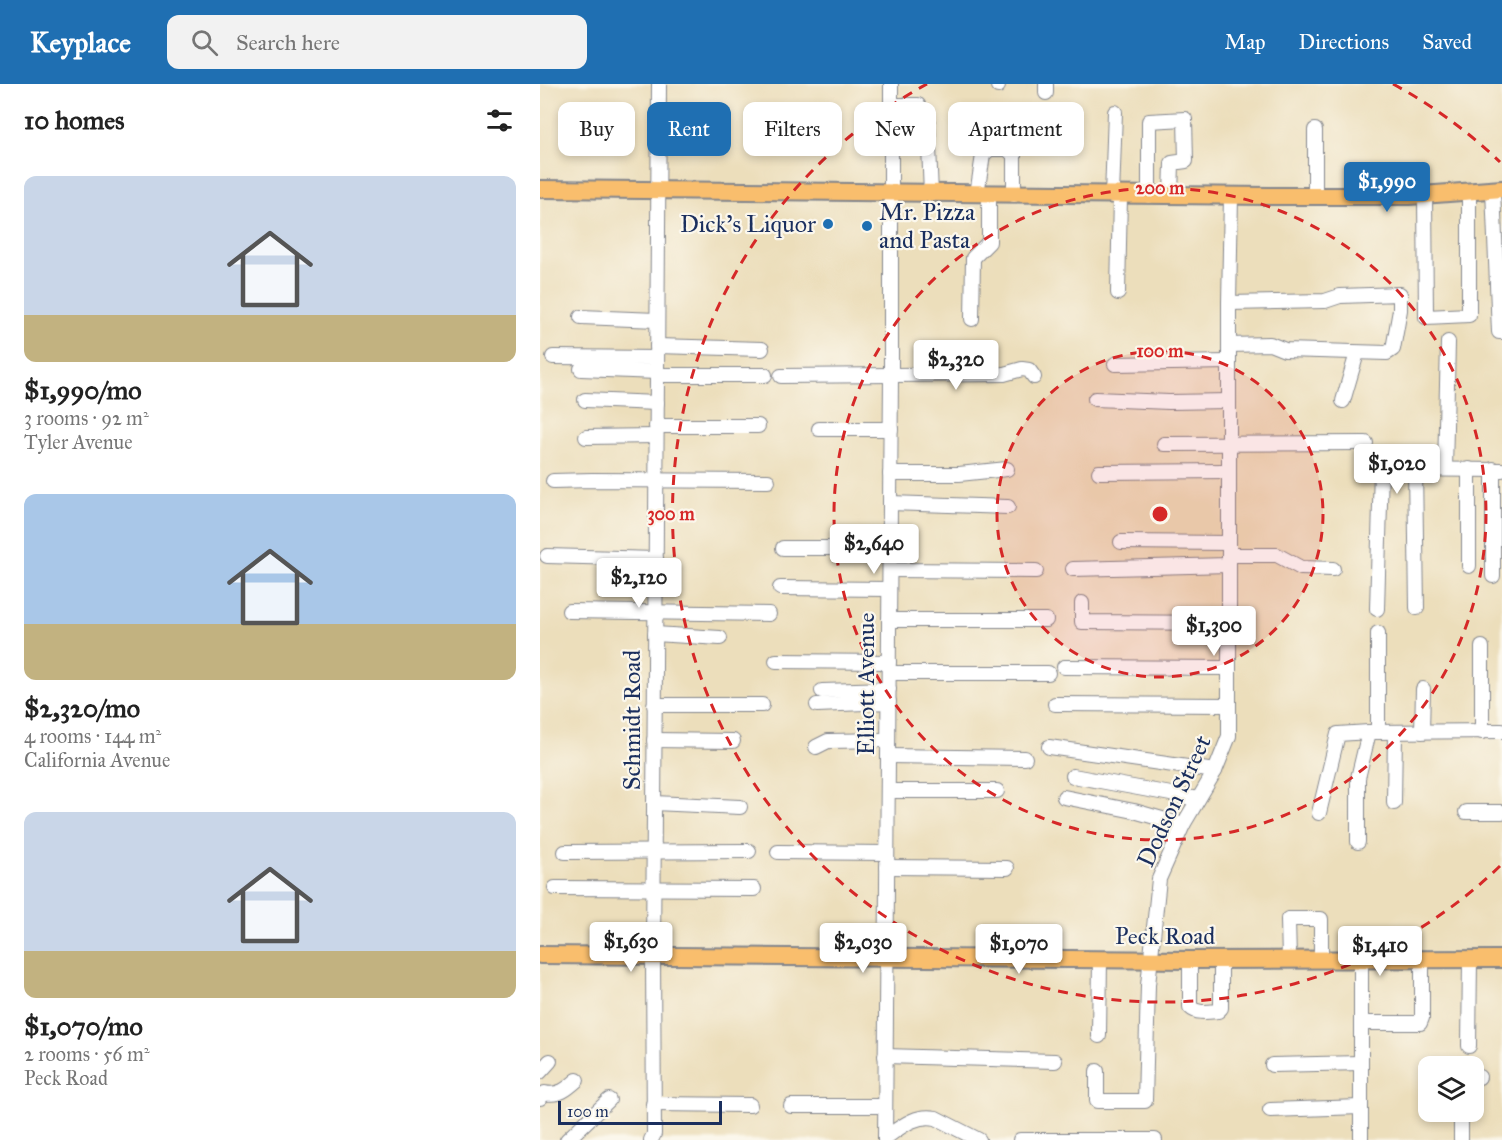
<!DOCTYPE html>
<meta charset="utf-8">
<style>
:root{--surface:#fff;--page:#f2f2f2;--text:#222;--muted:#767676;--accent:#1f6fb2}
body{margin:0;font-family:"IM FELL Great Primer",serif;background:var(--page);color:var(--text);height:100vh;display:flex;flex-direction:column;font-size:22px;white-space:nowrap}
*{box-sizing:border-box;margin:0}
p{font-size:20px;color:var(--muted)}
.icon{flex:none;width:33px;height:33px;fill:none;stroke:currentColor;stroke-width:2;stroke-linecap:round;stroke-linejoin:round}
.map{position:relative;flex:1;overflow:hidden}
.side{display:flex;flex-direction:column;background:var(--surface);width:540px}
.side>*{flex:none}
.top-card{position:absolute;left:18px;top:18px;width:570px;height:54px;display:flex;gap:12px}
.controls{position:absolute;left:878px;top:972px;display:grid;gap:12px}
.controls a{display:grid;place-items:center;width:66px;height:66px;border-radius:12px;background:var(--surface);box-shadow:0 3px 9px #0003;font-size:30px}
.scale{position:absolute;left:18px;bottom:15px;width:164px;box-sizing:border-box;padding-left:6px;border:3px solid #1b2f5e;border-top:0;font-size:16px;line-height:21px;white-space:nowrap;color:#1b2f5e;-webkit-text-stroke:4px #fbf7ec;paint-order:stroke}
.price{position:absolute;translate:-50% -51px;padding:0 14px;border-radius:6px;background:#fff;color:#222;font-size:20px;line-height:39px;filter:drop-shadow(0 2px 3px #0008)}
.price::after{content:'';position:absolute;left:50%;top:36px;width:18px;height:14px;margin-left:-9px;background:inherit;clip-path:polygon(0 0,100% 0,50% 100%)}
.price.active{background:var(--accent);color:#fff}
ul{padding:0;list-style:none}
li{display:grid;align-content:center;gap:12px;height:318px;padding:0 24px}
li span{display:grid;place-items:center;height:186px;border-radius:12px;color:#555}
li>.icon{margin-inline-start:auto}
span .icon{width:108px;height:108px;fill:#fffc;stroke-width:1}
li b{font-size:26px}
h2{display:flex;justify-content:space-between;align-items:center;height:72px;padding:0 24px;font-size:26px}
.chip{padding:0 21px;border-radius:12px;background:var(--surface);box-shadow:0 3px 9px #0003;font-size:21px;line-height:54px}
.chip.active{background:var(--accent);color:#fff}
header{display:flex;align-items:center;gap:36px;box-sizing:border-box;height:84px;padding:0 30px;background:var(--accent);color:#fff}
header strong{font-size:28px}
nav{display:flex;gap:33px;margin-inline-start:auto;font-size:21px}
.search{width:420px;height:54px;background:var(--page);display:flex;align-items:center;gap:15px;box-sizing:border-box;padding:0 21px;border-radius:12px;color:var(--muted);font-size:22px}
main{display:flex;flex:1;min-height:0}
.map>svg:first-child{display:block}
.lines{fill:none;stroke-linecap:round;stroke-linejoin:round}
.minor-casing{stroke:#84868c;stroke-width:16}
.major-casing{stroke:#84868c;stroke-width:20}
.minor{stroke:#fff;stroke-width:14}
.major{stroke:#f9be6d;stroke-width:16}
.ring{fill:none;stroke:#d62828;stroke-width:3;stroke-dasharray:10 8}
.poi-dot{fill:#1f6fb2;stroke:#fbf7ec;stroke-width:2}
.labels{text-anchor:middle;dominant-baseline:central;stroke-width:4.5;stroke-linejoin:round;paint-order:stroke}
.poi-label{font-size:24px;fill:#1b2f5e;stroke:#fbf7ec;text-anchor:start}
.street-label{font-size:24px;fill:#1b2f5e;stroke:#fbf7ec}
.centre{fill:#d62828;stroke:#fbf7ec;stroke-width:3}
.ring-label{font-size:18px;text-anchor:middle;font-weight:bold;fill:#d62828;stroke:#fbf7ec;stroke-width:4.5;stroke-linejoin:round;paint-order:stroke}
</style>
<header>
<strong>Keyplace</strong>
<div class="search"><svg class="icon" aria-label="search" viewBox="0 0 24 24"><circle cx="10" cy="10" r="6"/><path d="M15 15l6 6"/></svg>Search here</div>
<nav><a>Map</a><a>Directions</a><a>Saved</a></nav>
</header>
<main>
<section class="side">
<h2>10 homes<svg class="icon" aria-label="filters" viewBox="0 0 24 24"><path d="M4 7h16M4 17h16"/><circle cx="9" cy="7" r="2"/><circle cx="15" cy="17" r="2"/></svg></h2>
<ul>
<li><span style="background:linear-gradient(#c9d6e8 75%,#c2b280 0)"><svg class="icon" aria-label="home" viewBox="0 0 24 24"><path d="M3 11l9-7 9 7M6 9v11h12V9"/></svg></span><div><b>$1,990/mo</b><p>3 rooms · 92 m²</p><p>Tyler Avenue</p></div></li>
<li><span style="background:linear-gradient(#a9c7e8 70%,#c2b280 0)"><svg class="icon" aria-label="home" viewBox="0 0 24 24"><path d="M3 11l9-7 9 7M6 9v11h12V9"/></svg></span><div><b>$2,320/mo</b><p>4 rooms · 144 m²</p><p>California Avenue</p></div></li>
<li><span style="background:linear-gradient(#c9d6e8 75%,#c2b280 0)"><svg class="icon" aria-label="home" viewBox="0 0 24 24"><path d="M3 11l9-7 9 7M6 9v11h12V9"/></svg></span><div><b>$1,070/mo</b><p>2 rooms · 56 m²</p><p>Peck Road</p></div></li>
</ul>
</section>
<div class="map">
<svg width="962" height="1056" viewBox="0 0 962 1056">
<rect width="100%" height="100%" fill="#fbf7ec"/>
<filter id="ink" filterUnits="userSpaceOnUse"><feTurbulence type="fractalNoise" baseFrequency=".0167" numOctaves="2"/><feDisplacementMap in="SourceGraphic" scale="12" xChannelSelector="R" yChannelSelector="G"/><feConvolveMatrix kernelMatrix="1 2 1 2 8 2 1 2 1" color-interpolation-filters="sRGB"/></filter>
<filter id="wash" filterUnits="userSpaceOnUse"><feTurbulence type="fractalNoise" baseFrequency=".008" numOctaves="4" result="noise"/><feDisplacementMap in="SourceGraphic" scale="24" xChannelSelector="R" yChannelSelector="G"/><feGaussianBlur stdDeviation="1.35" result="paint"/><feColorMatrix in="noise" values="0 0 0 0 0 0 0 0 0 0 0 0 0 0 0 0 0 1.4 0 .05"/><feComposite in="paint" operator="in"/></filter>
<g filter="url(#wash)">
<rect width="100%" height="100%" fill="#ecdebb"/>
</g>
<g filter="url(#ink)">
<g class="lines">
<g class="minor-casing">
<g id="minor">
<polyline points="458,0 458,2"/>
<polyline points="506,9 506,0"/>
<polyline points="351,21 378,21 388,39 391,110"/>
<polyline points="775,46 775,112"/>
<polyline points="953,106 959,248 962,248"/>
<polyline points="437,110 443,71 450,65 467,65 474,71 474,111"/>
<polyline points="885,110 886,233 929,231 929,108"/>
<polyline points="572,112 575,28"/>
<polyline points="609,112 609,37 645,35 646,77 632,79 631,112"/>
<polyline points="578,209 580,112"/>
<polyline points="689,219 785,217 800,212 860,210 860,226 853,265 847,269 745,266 730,260 689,261"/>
<polyline points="41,233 117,236"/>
<polyline points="432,235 433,174 449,158 449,111"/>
<polyline points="117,262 222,265"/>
<polyline points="13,273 117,274"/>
<polyline points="575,280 689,278"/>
<polyline points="41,285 117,288"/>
<polyline points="117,291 225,291"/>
<polyline points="241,292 464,290 482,285 489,286 494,293"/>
<polyline points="555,315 629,318 689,317"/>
<polyline points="45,316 117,319"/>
<polyline points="803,317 817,269"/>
<polyline points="116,342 218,342"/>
<polyline points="279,345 351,345"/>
<polyline points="46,353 116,352"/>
<polyline points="624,360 826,359"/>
<polyline points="875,384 877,524"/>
<polyline points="905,385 908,258"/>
<polyline points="929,385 929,482"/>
<polyline points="953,385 953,492"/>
<polyline points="559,388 689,387"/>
<polyline points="350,390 419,390 467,385"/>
<polyline points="13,397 52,396 228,397"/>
<polyline points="350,419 468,423"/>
<polyline points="581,458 689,459"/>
<polyline points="243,464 350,464"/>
<polyline points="689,471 737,471 761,484 793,485"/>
<polyline points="7,472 116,475"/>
<polyline points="533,485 689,481"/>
<polyline points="350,486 496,487"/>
<polyline points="240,504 349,505"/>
<polyline points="542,519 542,538 689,539"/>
<polyline points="837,525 841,385 962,386"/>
<polyline points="29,527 229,530"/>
<polyline points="349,536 506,536"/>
<polyline points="838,549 838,648"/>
<polyline points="115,550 180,554"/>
<polyline points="236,577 349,578"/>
<polyline points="524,583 689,584"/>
<polyline points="349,589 508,589"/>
<polyline points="282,607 349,605"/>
<polyline points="515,620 689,621"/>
<polyline points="114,621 222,621"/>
<polyline points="277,621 349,618"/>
<polyline points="829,648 962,647"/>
<polyline points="882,648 883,605"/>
<polyline points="942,648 942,563"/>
<polyline points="114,656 193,657"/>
<polyline points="276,663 288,657 348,656"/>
<polyline points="509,663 675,687"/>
<polyline points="348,672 485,674"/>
<polyline points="533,692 658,715"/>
<polyline points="348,707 457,707"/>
<polyline points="524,713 594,727 643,741"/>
<polyline points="114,719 200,723"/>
<polyline points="854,719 855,648"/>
<polyline points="926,728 962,728"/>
<polyline points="779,729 798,650 829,648 818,694 818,758"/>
<polyline points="25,768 209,767"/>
<polyline points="238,768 347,769"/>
<polyline points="347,783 467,784"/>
<polyline points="15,804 214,805"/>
<path d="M650,876V923C657,930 668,928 678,927L681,924V876"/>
<polyline points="749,876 748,835 781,835 781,876"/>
<polyline points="821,876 821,1056"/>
<polyline points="821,939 880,939 882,934 882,876"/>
<polyline points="559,952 560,875"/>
<polyline points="929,962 930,876"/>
<polyline points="345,972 515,977"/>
<polyline points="732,981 821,979"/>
<polyline points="557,987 557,1017 605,1017 608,901 619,795 643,741 675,687 689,652 689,219 691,112"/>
<polyline points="0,988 10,977"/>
<polyline points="933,994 939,993"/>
<path d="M0,1014L5,1009C19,1012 27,1005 37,996"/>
<polyline points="113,1020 210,1021"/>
<polyline points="251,1022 345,1022"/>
<polyline points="730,1026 821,1023"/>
<polyline points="921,1028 921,1056"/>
<path d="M345,1054C361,1043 375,1030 396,1034L439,1056"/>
<polyline points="27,1056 69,1016"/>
<polyline points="111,1056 114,1050 113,872 119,0"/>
<polyline points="345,1056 351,292 351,0"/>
<polyline points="480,1056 615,1056"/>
</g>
</g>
<g class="major-casing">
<g id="major">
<polyline points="0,105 730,112 869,112 962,105"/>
<polyline points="0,871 650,876 962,875"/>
</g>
</g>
<use href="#minor" class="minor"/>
<use href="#major" class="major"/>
</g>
</g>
<circle cx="620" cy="430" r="163" fill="#d62828" fill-opacity=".12"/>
<g class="ring">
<circle cx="620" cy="430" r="163"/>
<circle cx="620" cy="430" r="326"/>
<path d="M960 782A489 489 0 1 1 387 0M853 0A489 489 0 0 1 960 78"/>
</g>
<g class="poi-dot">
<circle cx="288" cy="140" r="6"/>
<circle cx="327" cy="142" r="6"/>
</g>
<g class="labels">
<g class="poi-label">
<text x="339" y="128">Mr. Pizza<tspan x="339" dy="28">and Pasta</tspan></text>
<text x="276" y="140" text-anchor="end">Dick's Liquor</text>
</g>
<g class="street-label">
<text transform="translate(326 600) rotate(-90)">Elliott Avenue</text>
<text transform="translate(92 636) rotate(-90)">Schmidt Road</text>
<text transform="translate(634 717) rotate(-65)">Dodson Street</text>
<text x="625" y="852">Peck Road</text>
</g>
</g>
<circle cx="620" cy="430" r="9" class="centre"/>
<g class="ring-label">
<text x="620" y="110">200 m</text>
<text x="620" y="273">100 m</text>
<text x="131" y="436">300 m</text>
</g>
</svg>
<div class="controls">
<a><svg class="icon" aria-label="layers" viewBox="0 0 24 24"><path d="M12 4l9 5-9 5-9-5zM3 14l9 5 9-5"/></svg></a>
</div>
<div class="scale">100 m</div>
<b class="price active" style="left:847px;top:129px">$1,990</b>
<b class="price" style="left:416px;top:307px">$2,320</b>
<b class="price" style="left:857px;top:411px">$1,020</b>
<b class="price" style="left:334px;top:491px">$2,640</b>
<b class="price" style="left:99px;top:525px">$2,120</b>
<b class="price" style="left:674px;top:573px">$1,300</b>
<b class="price" style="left:91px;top:889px">$1,630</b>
<b class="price" style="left:323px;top:890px">$2,030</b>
<b class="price" style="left:479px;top:891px">$1,070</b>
<b class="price" style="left:840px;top:893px">$1,410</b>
<div class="top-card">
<a class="chip">Buy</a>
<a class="chip active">Rent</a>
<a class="chip">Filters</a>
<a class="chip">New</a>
<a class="chip">Apartment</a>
</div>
</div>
</main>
